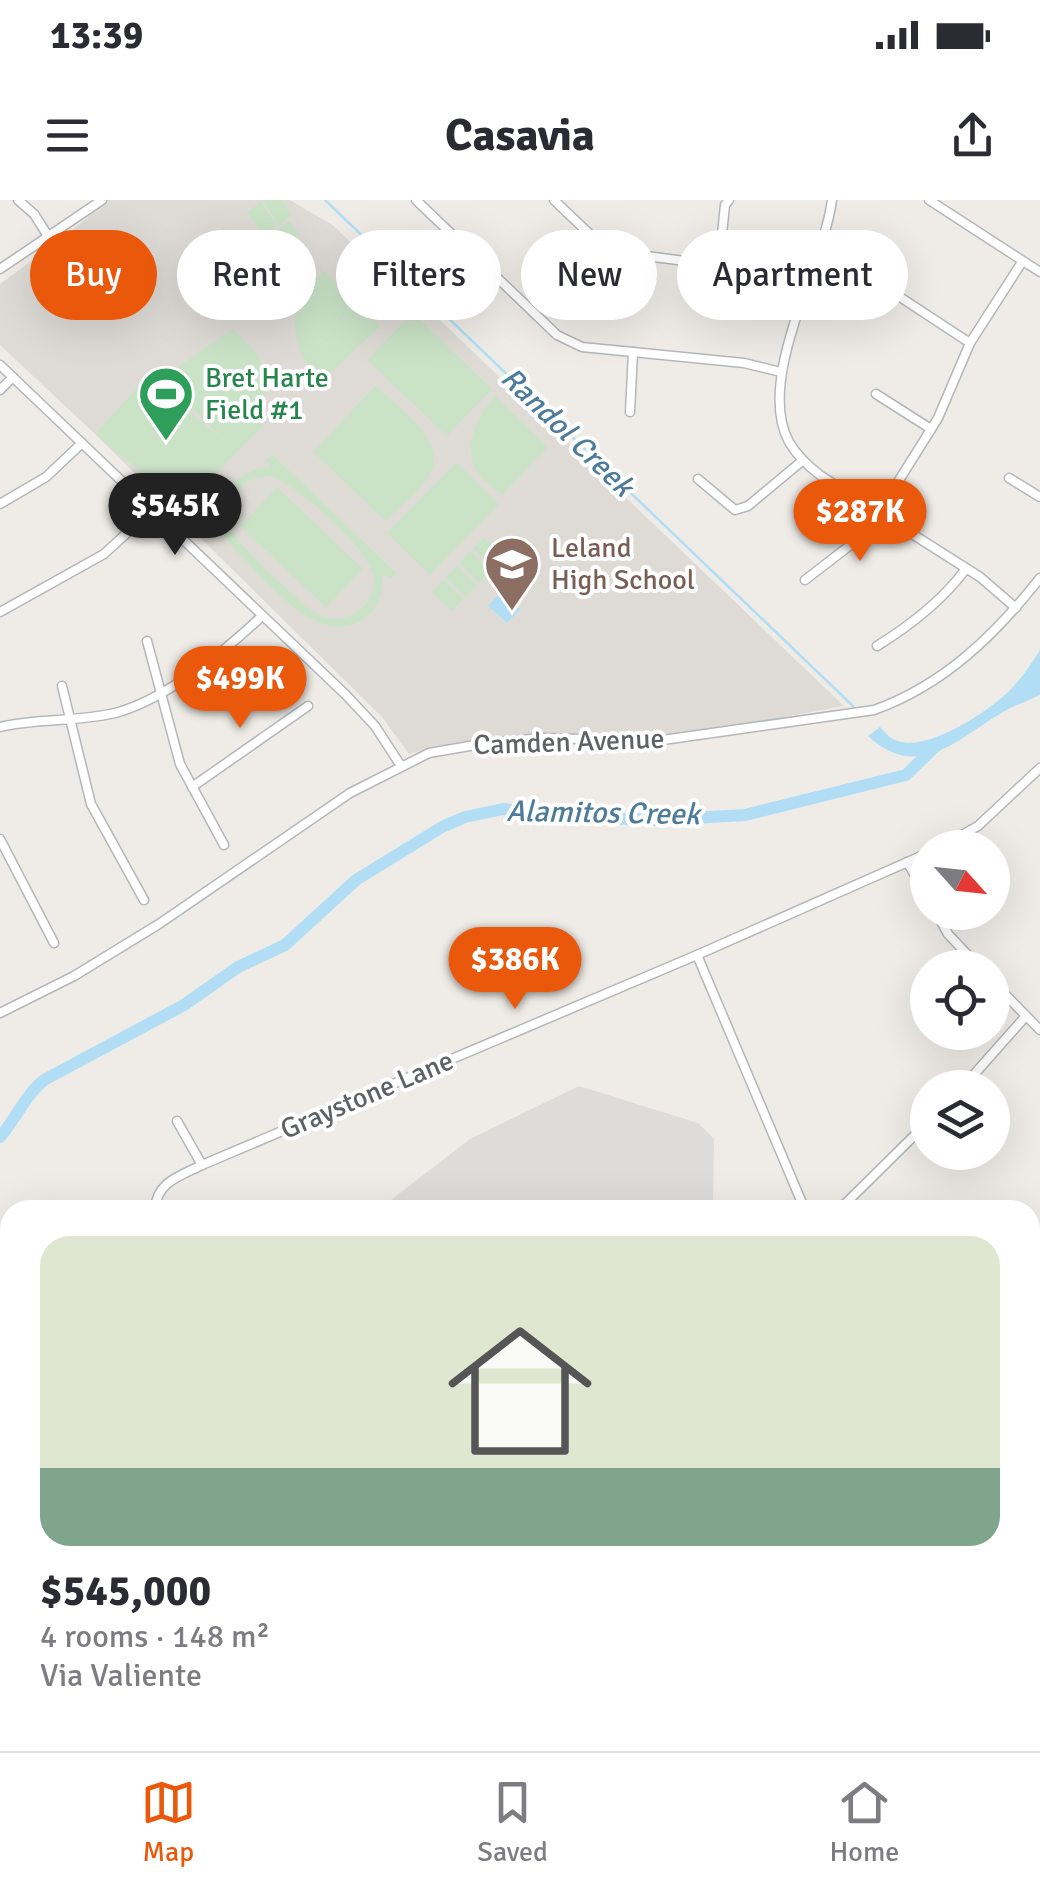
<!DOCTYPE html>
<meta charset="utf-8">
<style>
:root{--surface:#fff;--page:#f2f2f3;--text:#2b2b33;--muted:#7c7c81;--line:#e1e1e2;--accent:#ea580c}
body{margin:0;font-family:Signika,sans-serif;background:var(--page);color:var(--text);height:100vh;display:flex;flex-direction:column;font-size:38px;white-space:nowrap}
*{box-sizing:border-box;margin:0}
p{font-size:32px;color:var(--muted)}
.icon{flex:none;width:55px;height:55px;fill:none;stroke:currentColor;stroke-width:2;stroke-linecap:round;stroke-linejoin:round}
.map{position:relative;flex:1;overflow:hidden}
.panel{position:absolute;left:0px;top:1000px;width:1040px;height:552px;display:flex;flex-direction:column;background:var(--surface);border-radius:30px 30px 0 0;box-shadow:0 10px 40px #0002}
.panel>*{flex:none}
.hud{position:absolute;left:30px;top:30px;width:980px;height:90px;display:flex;gap:20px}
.needle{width:65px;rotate:117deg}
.tools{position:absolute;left:910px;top:630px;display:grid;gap:20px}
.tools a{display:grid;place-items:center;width:100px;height:100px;border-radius:50%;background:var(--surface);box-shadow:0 10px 40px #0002;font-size:50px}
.price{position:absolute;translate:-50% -85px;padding:0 22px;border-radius:35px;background:var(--accent);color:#fff;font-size:32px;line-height:65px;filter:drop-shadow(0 2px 5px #0008)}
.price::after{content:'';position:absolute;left:50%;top:60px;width:30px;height:22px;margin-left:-15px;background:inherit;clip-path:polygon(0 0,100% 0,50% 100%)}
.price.selected{background:#222;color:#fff}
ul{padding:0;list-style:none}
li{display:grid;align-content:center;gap:20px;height:530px;padding:0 40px}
li span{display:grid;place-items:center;height:310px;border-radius:30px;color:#555}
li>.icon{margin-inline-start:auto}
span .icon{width:180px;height:180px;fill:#fffc;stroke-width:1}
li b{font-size:42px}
.pill{padding:0 35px;border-radius:45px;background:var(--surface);box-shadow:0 10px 40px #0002;font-size:35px;line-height:90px}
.pill.selected{background:var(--accent);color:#fff}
.status{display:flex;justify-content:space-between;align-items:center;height:70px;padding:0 50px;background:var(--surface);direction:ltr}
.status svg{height:28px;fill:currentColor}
header{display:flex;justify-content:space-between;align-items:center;height:130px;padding:0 40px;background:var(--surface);font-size:45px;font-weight:800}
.tabs{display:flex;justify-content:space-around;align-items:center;height:140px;border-top:2px solid var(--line);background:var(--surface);font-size:28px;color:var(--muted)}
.tabs a{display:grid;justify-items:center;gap:5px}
.tabs .selected{color:var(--accent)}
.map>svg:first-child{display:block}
.industrial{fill:#dedcd9}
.education{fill:#dedbd6}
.green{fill:#cae3c7;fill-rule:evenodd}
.water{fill:#b1def5}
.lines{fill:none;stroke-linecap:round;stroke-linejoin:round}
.stream{stroke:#b1def5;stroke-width:2.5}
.river{stroke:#b1def5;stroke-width:12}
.minor-casing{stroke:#b4b7ba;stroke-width:11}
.minor{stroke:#fff;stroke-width:8}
.labels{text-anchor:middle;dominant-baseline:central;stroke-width:8;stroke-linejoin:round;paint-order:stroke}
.leisure-label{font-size:28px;fill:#27864d;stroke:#fff;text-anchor:start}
.education-label{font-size:28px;fill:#785e54;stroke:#fff;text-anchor:start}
.street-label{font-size:28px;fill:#5f6265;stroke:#fff}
.water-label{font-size:30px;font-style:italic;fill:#4c7b9c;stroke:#fff}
</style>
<div class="status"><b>13:39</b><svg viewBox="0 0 49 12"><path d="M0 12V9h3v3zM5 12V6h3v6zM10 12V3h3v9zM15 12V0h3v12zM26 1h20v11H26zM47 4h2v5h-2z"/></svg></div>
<header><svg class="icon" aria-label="menu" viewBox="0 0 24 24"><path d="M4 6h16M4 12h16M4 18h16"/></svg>Casavia<svg class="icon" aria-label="share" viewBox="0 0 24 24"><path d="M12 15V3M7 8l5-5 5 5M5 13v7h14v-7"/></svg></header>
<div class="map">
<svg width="1040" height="1551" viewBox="0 0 1040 1551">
<rect width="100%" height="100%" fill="#efece7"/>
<polygon class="industrial" points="579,886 698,923 714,939 713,1010 378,1010 470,939"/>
<polygon class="education" points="107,0 290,0 334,26 412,103 420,101 844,506 675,537 513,538 436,546 409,554 382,517 95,234 0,145 0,84 72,31"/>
<g class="green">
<polygon points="265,0 282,0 292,15 279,25 263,2"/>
<polygon points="261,2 277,25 263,35 247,12"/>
<polygon points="290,21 300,36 275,53 265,38"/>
<path d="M324,71L380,126L321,182C301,167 288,125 298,101C302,91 316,80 324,71Z"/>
<polygon points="413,113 492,189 447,236 367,160"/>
<polygon points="233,129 260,157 266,192 262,227 183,306 95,234 148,176 223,240 163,177"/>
<path d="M375,186C397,206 449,241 430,274C419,292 400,307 386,321L313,252Z"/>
<path d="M495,196L548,247L502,295C494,288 482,281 477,272C462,247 478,214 495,196Z"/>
<path d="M272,254L396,373L390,379L383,374C383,393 378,411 360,421C316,448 263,377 234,349C203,314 227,269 271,267L266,261ZM269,276C293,281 369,350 373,374C380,408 340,431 313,411C296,398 238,346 231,329C227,317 228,303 236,292C244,281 256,277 269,276Z"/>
<polygon points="457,262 499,304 430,375 387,333"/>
<polygon points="277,287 363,369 326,408 240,326"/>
<polygon points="484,337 505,356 494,369 473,349"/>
<polygon points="470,351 491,371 479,383 459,363"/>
<polygon points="457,366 477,385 466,397 445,378"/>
<polygon points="443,380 464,399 452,411 432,392"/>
</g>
<g class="water">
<polygon points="501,392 520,409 507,423 488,406"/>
<path d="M1040,450V495C1028,501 1015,505 1003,512C958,538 919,583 868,536L880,527C886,533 890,539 898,541C928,552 991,510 1011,489C1022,478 1032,463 1040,450Z"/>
</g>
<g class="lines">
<polyline class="stream" points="325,0 853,506"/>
<path class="river" d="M0,937C16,919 25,895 44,880L184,805L238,767L285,745L356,680L442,627L465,617L503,609L575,617L656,620L745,615L906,575L940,542"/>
<g class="minor-casing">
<g id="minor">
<polyline points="18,0 34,14 48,36"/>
<polyline points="416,0 557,135 582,147 744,163 781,172"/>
<polyline points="554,0 599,43 623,53 770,72 808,84"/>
<path d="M832,0C823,68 755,179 789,242C797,256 808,266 821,276L980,377L1016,408"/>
<polyline points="929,0 1040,72"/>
<polyline points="719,63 725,5 729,0"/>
<polyline points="0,69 102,0"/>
<polyline points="903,99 970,143"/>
<polyline points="0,165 346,495 375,526 401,566"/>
<polyline points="0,190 13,177"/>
<polyline points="876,194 931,229"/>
<polyline points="630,212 633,152"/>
<polyline points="1009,278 1040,297"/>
<polyline points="698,279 735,310 748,306 802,261"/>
<polyline points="0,304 46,277 82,243"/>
<polyline points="805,380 866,333 938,218 970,143 1022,62"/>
<polyline points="0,412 104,354 152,310"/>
<polyline points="147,441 180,564 224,645"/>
<path d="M877,446C911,425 941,402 965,370"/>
<polyline points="62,486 91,604 144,700"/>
<path d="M0,527C38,518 77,522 115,513C165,500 225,451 262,416"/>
<polyline points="192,587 308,506"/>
<polyline points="0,639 54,743"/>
<polyline points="938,648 978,626 1040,568"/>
<polyline points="907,662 928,697"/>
<polyline points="936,712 948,734 980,768"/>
<polyline points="697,755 805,1010"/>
<polyline points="992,781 1040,830"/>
<path d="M0,813L74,776L159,724L350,593L429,553L487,543L543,538L656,541L874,510C944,485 995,435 1040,378"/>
<polyline points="962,888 1025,817"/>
<polyline points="177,921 202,965"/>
<path d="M155,1010C156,982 180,976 202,965L697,755L928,653"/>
<polyline points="833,1010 846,1003 928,922"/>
<polyline points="0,1149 10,1146"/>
<polyline points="0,1346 10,1344"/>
<polyline points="456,1542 464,1551"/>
<polyline points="668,1542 678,1551"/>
<polyline points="561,1551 572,1542"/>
<polyline points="727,1551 737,1542"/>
</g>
</g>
<use href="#minor" class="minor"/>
</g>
<defs>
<g id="stadium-pin" transform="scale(2.875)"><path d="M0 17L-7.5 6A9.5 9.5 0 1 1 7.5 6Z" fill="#2e9e5b" stroke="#fff"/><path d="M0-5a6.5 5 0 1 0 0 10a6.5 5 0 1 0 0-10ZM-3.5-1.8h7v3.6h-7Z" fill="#fff"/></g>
<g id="school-pin" transform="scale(2.875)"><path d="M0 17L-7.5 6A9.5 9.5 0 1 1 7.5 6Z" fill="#8d6e63" stroke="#fff"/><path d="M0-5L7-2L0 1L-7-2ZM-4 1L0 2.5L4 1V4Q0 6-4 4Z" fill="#fff"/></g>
</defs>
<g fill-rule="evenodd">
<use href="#stadium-pin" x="166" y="194"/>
<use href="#school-pin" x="512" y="364"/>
</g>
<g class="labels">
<g class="leisure-label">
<text x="205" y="178">Bret Harte<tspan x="205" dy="32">Field #1</tspan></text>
</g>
<g class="education-label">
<text x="551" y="348">Leland<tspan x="551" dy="32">High School</tspan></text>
</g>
<g class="street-label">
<text transform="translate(569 542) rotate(-2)">Camden Avenue</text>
<text transform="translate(367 895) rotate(-23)">Graystone Lane</text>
</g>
<g class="water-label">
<text transform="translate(567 232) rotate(44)">Randol Creek</text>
<text transform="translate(603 613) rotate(1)">Alamitos Creek</text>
</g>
</g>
</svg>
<div class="tools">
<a><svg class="needle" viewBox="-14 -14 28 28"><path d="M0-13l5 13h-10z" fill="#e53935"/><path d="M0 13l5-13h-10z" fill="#7c7c81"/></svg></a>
<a><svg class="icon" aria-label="locate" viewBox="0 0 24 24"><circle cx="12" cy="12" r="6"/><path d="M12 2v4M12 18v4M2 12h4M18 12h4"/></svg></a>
<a><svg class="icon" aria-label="layers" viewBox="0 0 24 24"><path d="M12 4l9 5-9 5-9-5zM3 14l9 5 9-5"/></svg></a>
</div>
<b class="price selected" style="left:175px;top:358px">$545K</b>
<b class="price" style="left:860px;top:364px">$287K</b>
<b class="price" style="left:240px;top:531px">$499K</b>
<b class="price" style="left:515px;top:812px">$386K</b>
<div class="hud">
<a class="pill selected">Buy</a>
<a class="pill">Rent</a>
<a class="pill">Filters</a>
<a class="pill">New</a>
<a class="pill">Apartment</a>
</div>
<section class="panel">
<ul>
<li><span style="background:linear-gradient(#dfe7d0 75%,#7fa58c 0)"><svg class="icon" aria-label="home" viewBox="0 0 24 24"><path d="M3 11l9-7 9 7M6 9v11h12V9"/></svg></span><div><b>$545,000</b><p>4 rooms · 148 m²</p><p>Via Valiente</p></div></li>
</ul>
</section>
</div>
<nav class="tabs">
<a class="selected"><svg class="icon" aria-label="map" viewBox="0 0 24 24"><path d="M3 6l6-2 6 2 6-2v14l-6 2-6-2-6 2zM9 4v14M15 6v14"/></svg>Map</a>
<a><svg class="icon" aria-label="saved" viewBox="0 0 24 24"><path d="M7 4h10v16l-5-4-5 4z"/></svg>Saved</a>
<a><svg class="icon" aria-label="home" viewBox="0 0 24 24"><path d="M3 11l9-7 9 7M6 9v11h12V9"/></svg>Home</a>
</nav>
